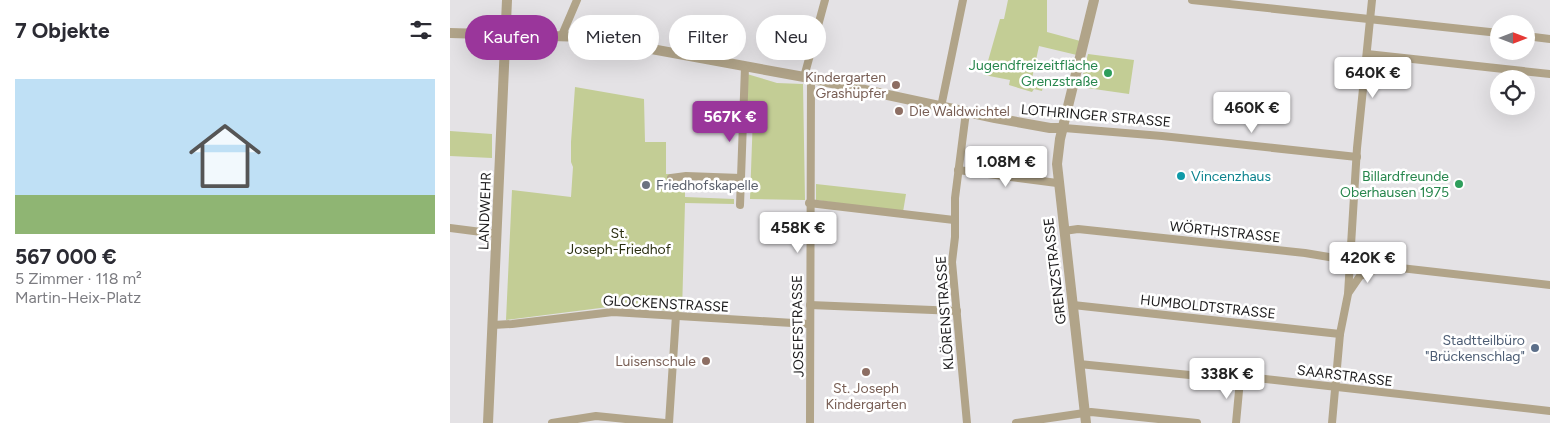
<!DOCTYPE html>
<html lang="de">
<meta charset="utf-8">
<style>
:root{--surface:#fff;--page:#f2f2f3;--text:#2b2b33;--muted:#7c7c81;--line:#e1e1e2;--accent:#9a369b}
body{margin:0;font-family:Figtree,sans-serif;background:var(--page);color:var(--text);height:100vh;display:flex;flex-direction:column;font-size:19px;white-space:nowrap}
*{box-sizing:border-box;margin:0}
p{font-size:16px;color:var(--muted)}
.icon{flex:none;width:28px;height:28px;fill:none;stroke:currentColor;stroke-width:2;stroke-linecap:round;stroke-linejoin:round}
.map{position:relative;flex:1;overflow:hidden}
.panel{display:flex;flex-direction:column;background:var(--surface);width:450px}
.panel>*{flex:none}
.top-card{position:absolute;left:15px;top:15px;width:475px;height:45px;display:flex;gap:10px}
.needle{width:32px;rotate:90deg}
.fabs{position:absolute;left:1040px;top:15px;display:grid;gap:10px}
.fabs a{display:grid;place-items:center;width:45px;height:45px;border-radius:50%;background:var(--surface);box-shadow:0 5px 20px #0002;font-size:25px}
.price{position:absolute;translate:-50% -42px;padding:0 11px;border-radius:5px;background:#fff;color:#222;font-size:16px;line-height:32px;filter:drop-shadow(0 1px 2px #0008)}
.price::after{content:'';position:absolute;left:50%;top:30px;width:15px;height:11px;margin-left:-8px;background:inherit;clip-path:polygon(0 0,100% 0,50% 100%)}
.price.active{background:var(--accent);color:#fff}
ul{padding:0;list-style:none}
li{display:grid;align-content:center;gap:10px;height:265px;padding:0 15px}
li+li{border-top:1px solid var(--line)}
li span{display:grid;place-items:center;height:155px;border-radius:0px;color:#555}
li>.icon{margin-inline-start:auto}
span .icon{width:90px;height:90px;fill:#fffc;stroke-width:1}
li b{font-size:21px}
h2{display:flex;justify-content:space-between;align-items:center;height:60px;padding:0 15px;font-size:21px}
.tag{padding:0 18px;border-radius:22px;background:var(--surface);box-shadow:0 5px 20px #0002;font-size:18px;line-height:45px}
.tag.active{background:var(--accent);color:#fff}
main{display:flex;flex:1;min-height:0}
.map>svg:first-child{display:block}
.green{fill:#c3cd95}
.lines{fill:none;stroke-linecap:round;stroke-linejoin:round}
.minor{stroke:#b1a489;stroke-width:8}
.tertiary{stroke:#b1a489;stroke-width:10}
.leisure-dot{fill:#2e9e5b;stroke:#fff;stroke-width:2}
.education-dot{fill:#8d6e63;stroke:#fff;stroke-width:2}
.culture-dot{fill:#0f9aa8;stroke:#fff;stroke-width:2}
.worship-dot{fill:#6b7280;stroke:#fff;stroke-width:2}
.service-dot{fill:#5c6f8a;stroke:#fff;stroke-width:2}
.labels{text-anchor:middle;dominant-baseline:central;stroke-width:5;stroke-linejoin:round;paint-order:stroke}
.leisure-label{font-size:14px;fill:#27864d;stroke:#fff;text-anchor:end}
.education-label{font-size:14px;fill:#785e54;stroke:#fff;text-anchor:end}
.street-label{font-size:14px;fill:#1c1b1c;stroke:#fff}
.culture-label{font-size:14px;fill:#0d838f;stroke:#fff;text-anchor:start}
.worship-label{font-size:14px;fill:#5b616d;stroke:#fff;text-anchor:start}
.park-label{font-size:14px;fill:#2b2f11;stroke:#fff}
.service-label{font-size:14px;fill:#4e5e75;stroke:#fff;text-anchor:end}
</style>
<main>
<section class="panel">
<h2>7 Objekte<svg class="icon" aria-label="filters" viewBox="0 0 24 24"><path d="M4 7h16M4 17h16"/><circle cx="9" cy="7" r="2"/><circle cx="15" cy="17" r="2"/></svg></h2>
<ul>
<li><span style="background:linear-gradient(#bfe0f5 75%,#8fb573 0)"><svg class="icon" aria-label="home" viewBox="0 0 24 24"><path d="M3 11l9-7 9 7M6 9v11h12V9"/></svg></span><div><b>567 000 €</b><p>5 Zimmer · 118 m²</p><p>Martin-Heix-Platz</p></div></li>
</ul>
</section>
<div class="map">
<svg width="1100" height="423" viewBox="0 0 1100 423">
<rect width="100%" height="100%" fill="#e4e2e5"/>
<g class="green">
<polygon points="558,0 597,0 597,32 634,42 631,56 589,46 581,83 593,86 592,91 584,89 582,92 559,85 560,80 534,75 550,19 554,19"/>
<polygon points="638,54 684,60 679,94 630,87"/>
<polygon points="297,74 327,83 353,84 355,200 300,199 303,115 296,114"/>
<polygon points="125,87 194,99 195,142 216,142 216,174 220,174 219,187 235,186 235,197 284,199 284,204 235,203 232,312 166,306 56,320 62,190 121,197 123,167 121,162 121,142"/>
<polygon points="0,131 42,134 42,158 0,156"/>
<polygon points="366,184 456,194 453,212 366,200"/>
</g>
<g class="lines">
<g class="minor">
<polyline points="742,0 1049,33"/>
<polyline points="112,35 127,0"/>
<polyline points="1076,36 1100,39"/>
<polyline points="917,54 1100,74"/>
<polyline points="354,77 375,0"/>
<polyline points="491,107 513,0"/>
<polyline points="516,112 505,198 505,237 502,262 517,423"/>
<polyline points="614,128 712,136 907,157"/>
<polyline points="508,170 607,183"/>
<polyline points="221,178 236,176 291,178"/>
<polyline points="359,203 504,220"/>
<polyline points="290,205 295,67"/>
<polyline points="0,228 47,234"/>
<polyline points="614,231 628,229 855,253 933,266 1100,285"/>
<polyline points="899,292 910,276 931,267"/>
<polyline points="360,305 507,311"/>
<polyline points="623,305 890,334"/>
<polyline points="43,325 62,324 163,312 359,324"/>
<polyline points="629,364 790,380 798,377 1100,411"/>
<polyline points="102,423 146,416 215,423"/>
<polyline points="219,423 226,315"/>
<polyline points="360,423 361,79"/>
<polyline points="566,423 641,412 747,423"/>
<polyline points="786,423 790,380"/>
<polyline points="882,423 890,334 898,294 907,148 922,0"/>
</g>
<g class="tertiary">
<polyline points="0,33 136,37 354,77 545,118 600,128 614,128"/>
<polyline points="38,423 57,0"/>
<polyline points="636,423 607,164 610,139 644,0"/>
</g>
</g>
<g class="leisure-dot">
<circle cx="658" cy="73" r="5"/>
<circle cx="1009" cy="184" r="5"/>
</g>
<g class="education-dot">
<circle cx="446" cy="85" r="5"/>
<circle cx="449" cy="111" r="5"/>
<circle cx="256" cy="361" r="5"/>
<circle cx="416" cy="372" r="5"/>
</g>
<circle class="culture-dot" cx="731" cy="176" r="5"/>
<circle class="worship-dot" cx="196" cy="185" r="5"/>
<circle class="service-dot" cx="1085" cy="348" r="5"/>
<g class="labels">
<g class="leisure-label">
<text x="648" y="65">Jugendfreizeitfläche<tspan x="648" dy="16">Grenzstraße</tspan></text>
<text x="999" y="176">Billardfreunde<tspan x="999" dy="16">Oberhausen 1975</tspan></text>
</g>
<g class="education-label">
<text x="436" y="77">Kindergarten<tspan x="436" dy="16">Grashüpfer</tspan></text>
<text x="459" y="111" text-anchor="start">Die Waldwichtel</text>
<text x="246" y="361">Luisenschule</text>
<text x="416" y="388" text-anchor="middle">St. Joseph<tspan x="416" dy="16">Kindergarten</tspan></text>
</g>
<g class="street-label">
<text transform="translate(646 116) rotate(5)">LOTHRINGER STRASSE</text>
<text transform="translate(35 211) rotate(-88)">LANDWEHR</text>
<text transform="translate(775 232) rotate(6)">WÖRTHSTRASSE</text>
<text transform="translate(605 271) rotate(-97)">GRENZSTRASSE</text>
<text transform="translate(216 304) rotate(3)">GLOCKENSTRASSE</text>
<text transform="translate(758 307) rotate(6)">HUMBOLDTSTRASSE</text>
<text transform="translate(495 313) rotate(-94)">KLÖRENSTRASSE</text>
<text transform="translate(348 326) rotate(-91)">JOSEFSTRASSE</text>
<text transform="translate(895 376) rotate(7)">SAARSTRASSE</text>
</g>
<g class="culture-label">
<text x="741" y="176">Vincenzhaus</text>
</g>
<g class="worship-label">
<text x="206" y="185">Friedhofskapelle</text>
</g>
<g class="park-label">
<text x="169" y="233">St.<tspan x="169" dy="16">Joseph-Friedhof</tspan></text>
</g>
<g class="service-label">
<text x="1075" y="340">Stadtteilbüro<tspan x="1075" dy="16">"Brückenschlag"</tspan></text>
</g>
</g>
</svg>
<div class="fabs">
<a><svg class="needle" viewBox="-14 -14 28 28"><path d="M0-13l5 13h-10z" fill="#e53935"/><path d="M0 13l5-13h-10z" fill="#7c7c81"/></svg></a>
<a><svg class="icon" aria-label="locate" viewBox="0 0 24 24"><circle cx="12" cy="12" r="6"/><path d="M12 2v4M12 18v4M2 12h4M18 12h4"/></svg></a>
</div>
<b class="price" style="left:923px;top:99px">640K €</b>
<b class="price" style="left:802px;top:134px">460K €</b>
<b class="price active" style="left:280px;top:143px">567K €</b>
<b class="price" style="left:556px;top:188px">1.08M €</b>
<b class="price" style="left:348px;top:254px">458K €</b>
<b class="price" style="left:918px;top:284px">420K €</b>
<b class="price" style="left:777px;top:400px">338K €</b>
<div class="top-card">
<a class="tag active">Kaufen</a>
<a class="tag">Mieten</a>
<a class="tag">Filter</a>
<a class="tag">Neu</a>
</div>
</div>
</main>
